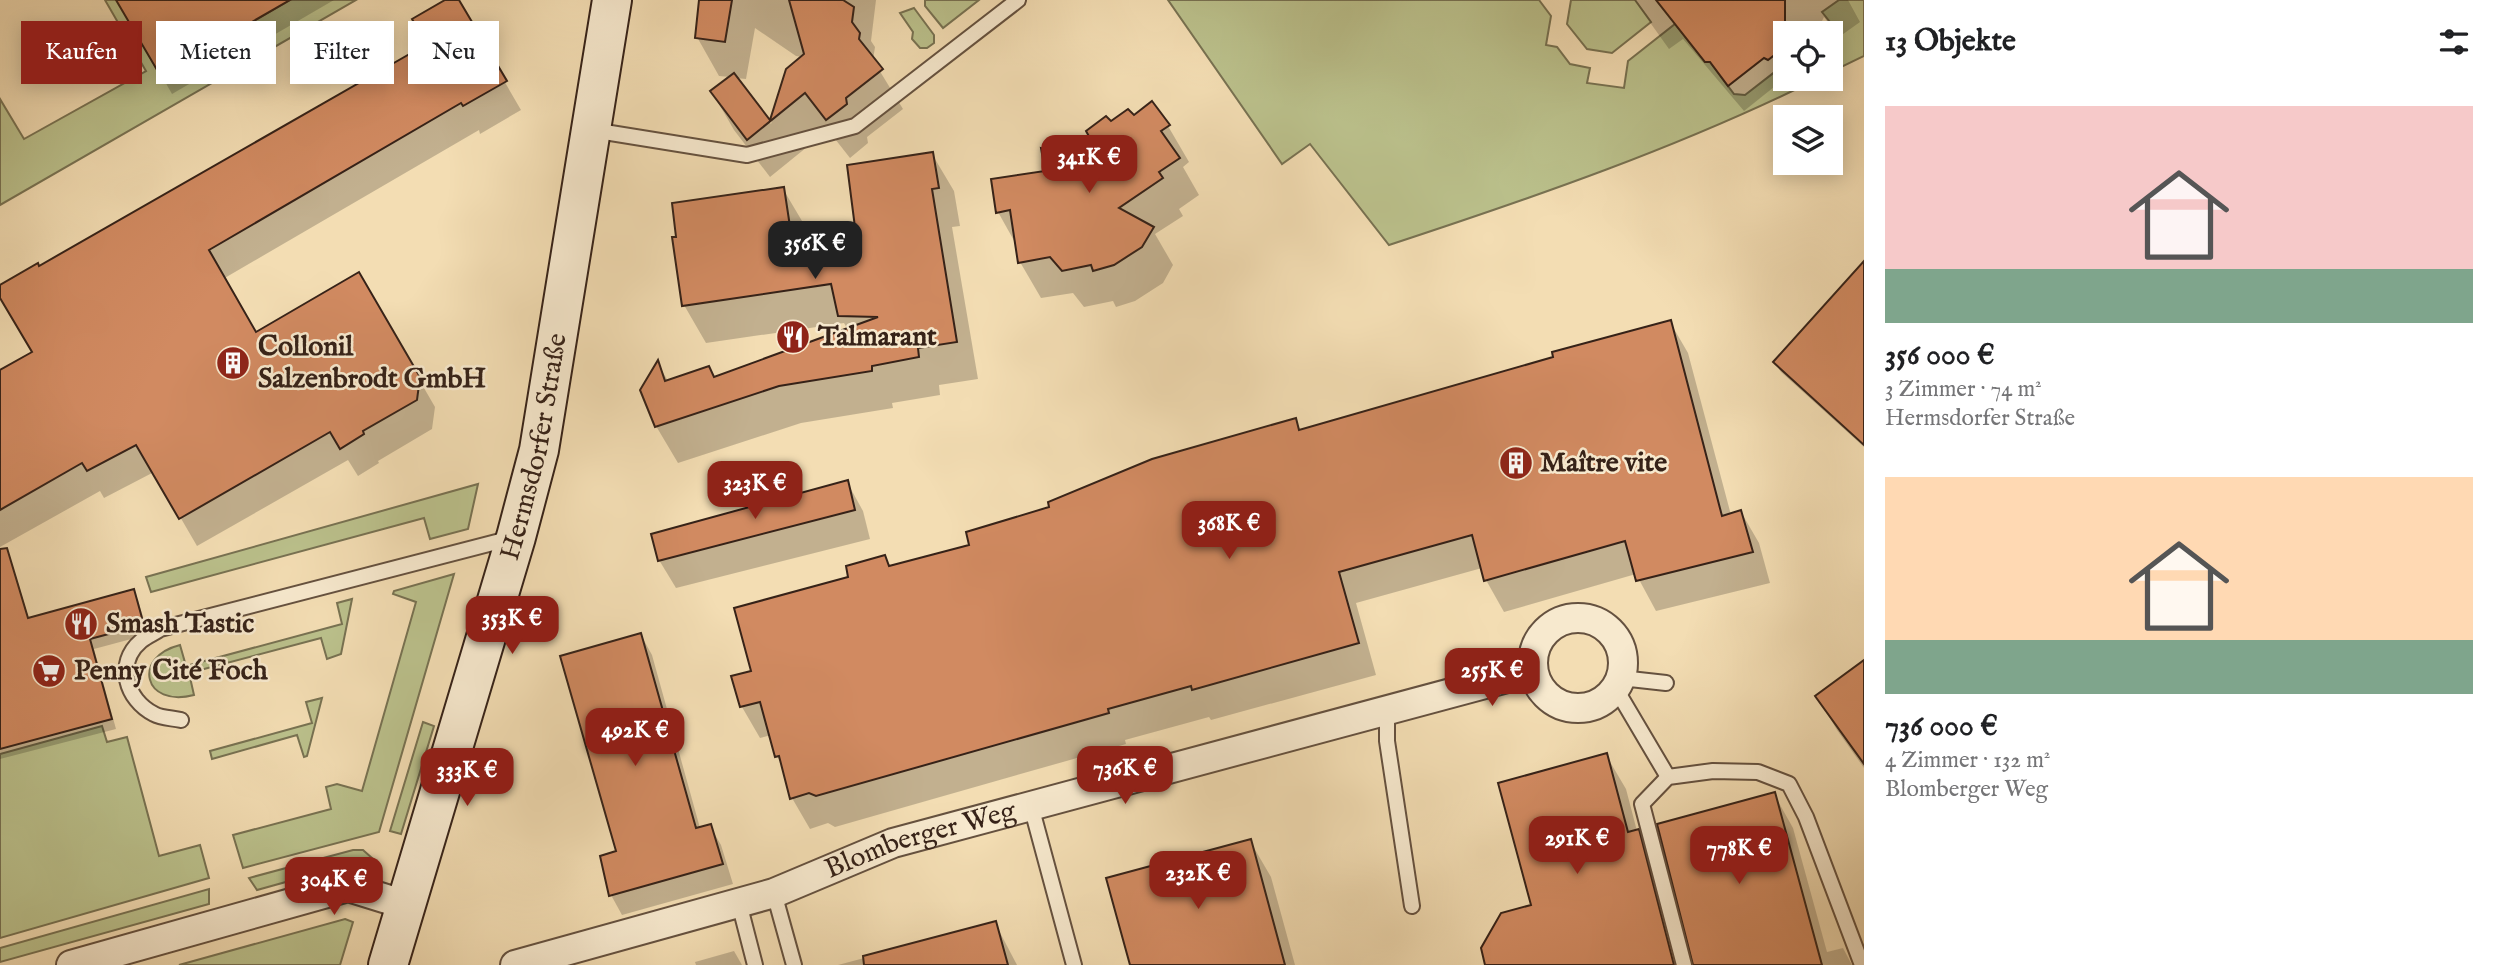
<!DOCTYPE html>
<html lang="de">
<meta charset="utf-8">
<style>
:root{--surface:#fff;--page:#f6f6f6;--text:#202124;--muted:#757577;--accent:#8f2418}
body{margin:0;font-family:"IM FELL English",serif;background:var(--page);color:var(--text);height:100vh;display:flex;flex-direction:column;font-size:26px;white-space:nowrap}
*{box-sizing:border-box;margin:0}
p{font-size:23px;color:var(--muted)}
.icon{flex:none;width:38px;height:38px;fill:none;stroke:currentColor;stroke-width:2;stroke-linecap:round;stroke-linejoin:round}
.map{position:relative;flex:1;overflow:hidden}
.sheet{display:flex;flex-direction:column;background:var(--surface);width:630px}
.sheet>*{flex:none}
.guide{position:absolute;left:21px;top:21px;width:665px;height:63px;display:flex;gap:14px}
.tools{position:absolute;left:1773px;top:21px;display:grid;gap:14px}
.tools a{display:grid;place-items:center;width:70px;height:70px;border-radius:0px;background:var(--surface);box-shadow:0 4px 18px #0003;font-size:35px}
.price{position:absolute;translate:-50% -60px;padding:0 16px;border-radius:14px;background:var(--accent);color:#fff;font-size:23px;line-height:46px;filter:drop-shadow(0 2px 4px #0008)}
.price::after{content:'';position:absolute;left:50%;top:42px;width:21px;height:16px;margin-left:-10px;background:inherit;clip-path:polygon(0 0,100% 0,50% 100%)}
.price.current{background:#222;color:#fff}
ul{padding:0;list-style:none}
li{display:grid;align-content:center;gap:14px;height:371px;padding:0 21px}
li span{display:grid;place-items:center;height:217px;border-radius:0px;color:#555}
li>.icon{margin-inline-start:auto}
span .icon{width:126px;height:126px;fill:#fffc;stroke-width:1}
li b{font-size:30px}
h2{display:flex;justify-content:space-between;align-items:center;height:84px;padding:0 21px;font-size:30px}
.chip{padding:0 24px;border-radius:0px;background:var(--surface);box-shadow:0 4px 18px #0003;font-size:24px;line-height:63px}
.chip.current{background:var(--accent);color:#fff}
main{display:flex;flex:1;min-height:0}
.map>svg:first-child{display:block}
.green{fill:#bbc18c;stroke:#787252;stroke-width:2}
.shadow{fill:#0003;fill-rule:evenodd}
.building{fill:#d18a61;stroke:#362218;stroke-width:2}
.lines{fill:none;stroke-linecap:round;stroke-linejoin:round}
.service-casing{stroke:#65513f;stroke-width:18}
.minor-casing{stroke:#65513f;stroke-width:32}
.secondary-casing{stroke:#362218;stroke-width:42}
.service{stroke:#f7e9ce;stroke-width:14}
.minor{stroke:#f7e9ce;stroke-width:28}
.secondary{stroke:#f7e9ce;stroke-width:38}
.labels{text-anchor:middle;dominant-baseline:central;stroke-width:5;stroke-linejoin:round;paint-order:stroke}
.poi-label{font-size:28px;font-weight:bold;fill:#362218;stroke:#f7e9ce;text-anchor:start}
.street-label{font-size:28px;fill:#362218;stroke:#f7e9ce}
</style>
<main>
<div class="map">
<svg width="1864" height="965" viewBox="0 0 1864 965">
<rect width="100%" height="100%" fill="#f3ddb3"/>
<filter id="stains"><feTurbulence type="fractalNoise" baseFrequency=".00286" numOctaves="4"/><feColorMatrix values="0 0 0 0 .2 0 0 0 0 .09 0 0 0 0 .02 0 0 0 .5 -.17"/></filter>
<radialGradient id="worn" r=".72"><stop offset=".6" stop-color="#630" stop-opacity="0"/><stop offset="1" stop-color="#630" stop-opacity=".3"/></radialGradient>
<g class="green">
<polygon points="105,0 118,0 160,75 290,0 356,0 0,205 0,99 24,139 146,71"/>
<polygon points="925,0 979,0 943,28 925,6"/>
<path d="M1168,0H1539L1551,16L1546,45L1557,47L1570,64L1590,68L1587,83L1624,88L1628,61L1675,24L1705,62H1710L1734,94L1745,95L1785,64V79H1817C1680,147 1535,197 1389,245L1310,144L1282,164Z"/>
<polygon points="1571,0 1635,0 1651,22 1612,53 1587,49 1567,24"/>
<polygon points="1839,0 1864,0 1864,56 1831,72 1831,45 1841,36 1822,12"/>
<polygon points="914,8 934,35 934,43 927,48 920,48 912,39 913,32 900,13"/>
<polygon points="478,484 468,529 430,539 424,518 151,592 146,577"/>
<polygon points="454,574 379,832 243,868 233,835 331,809 326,787 337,784 362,791 416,602 393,594 394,591"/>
<path d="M352,599L341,654L327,659L321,638L189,673L194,695C143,708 132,657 180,645L186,666L342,624L337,603Z"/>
<polygon points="322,698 307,756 304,757 297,735 212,759 210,751 312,723 306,702"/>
<polygon points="423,722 434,726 401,834 390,831"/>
<polygon points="102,726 107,742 127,737 159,856 200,845 209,878 0,938 0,754"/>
<polygon points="353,850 363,850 372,858 257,890 249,878"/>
<polygon points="209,889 209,904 0,962 0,948"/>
<polygon points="345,919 353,922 340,965 179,965"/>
</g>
<g class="shadow">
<polygon points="121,0 334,0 172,94 119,1"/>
<polygon points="449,0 457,0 521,110 480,134 479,130 223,279 255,334 358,274 435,407 432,429 378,461 379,463 358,476 348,460 197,546 154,472 104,498 100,491 0,547 0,372 34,353 0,295 0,287 39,268 429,44"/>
<path d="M701,0H876L871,41L875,47L873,60L903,109L867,137L868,143L850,158L828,130L770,177L734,130L712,92L730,77L719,76L697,37ZM755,28L796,56L802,57L787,70L771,124L735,78L746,79Z"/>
<polygon points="1634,0 1848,0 1860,22 1839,37 1824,17 1816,33 1785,33 1785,79 1792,79 1784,85 1779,83 1744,111 1683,39 1669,49"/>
<polygon points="1134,117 1168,126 1189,162 1183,167 1199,195 1179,209 1183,216 1155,234 1173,265 1163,283 1135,301 1116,307 1113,301 1084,307 1073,293 1041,298 1020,262 1017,246 998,212 1107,166 1110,124"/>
<polygon points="932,154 954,191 960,226 952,227 978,379 939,385 940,395 892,403 893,408 801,423 678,463 656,426 658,364 668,381 715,378 848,330 844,323 706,343 684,305 783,189 805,226 808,252 859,244"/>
<polygon points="1864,264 1864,447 1781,372 1775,363"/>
<polygon points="1670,322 1688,353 1731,515 1741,512 1759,543 1770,583 1656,611 1636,574 1504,612 1486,580 1482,568 1356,603 1376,675 1211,720 1209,717 1125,740 1126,744 835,827 828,823 810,829 792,798 784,769 777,756 771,735 760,738 742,707 733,677 754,672 850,579 884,557 890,568 971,546 1051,509 1295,420 1301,431 1555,358"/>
<polygon points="847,482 863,511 870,539 676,588 659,560"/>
<polygon points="11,567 16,576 29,619 133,591 138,600 146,627 133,630 135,638 94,649 116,729 0,759 0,571"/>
<polygon points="641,635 652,655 700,828 710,826 721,845 733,884 622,915 611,895"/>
<polygon points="1864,662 1864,768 1837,730 1817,696"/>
<polygon points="1606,755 1626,789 1637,831 1657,865 1683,965 1487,965 1533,906"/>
<polygon points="1774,794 1793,828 1827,952 1843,948 1852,965 1695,965"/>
<polygon points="1250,841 1271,877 1295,965 1132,965"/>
<polygon points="995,923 1017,965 838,965"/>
<polygon points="734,951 742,965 696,965 695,962"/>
</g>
<g class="building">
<polygon points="116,0 290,0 160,75"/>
<polygon points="445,0 459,0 507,81 463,106 461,103 209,250 256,332 359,272 420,377 417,400 363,431 364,434 340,449 330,432 179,519 136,445 87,471 82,463 0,510 0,370 32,352 0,298 0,285 38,263 39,266 427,44 412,19"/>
<polygon points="699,0 732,0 725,42 695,38"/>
<polygon points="789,0 843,0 854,7 852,22 860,33 859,39 883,69 846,98 847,104 826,120 805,93 747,140 710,91 734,73 770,120 786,69 804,54"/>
<polygon points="1656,0 1785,0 1785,47 1768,60 1764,58 1728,86 1710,62 1705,62"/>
<polygon points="1152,101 1170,125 1161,131 1180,158 1159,172 1163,178 1119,208 1154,227 1142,247 1114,265 1093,271 1091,265 1062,271 1050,257 1018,263 1010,210 996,213 991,179 1045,171 1041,148 1104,163 1086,131 1106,116 1111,121 1128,109 1134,115"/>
<polygon points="933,152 939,188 932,189 957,342 918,348 919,357 872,366 872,371 779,386 655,427 640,390 658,360 665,381 709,366 714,377 878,317 838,316 831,284 682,306 672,237 676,237 672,203 784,187 794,253 857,243 847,165"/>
<polygon points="1864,261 1864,445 1773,362"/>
<polygon points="1671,320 1722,516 1741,510 1753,552 1636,581 1625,541 1484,581 1472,535 1339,572 1359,643 1192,690 1191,686 1108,709 1109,713 816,796 809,793 790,799 779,756 775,757 760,702 740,707 731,676 751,671 734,608 848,577 846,566 885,555 889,566 969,545 966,532 1049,507 1048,502 1152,459 1296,418 1299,430 1553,357 1552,352"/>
<polygon points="848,480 855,510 658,561 651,534"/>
<polygon points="7,548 28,618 134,589 142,618 129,621 131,628 90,639 112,719 0,749 0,549"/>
<polygon points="641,633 696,828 711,824 723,864 609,896 600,856 616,851 560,656"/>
<polygon points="1864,660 1864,764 1815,696"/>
<polygon points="1607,753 1628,832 1639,829 1674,965 1485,965 1481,948 1501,913 1531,905 1498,783"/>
<polygon points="1775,792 1822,965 1693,965 1657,824"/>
<polygon points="1251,839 1285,965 1130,965 1106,878"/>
<polygon points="996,921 1008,965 864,965 863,956"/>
</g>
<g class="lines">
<g class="service-casing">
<g id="service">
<polyline points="592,130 747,155 855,126 1018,0"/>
<polyline points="1621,678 1666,683"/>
<polyline points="1616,689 1668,777"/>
<polyline points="1387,710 1387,741 1412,906"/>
<path d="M181,720C172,718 161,718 154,714C126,700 115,663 141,641C147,636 155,633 160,629L512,538"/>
<polyline points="1031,806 1074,965"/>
<polyline points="774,893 794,965"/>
<polyline points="739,903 755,965"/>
<polyline points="1684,965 1642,804 1668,777 1713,771 1758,772 1789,784 1806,817 1862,965"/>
</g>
</g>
<g class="minor-casing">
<g id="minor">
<circle cx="1578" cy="663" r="45"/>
<polyline points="71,965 348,887 406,905"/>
<path id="s1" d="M515,965L774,893L893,843L1533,671"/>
</g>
</g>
<g class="secondary-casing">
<g id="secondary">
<path id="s2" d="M388,965L516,537L539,450L612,0"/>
</g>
</g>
<use href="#service" class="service"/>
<use href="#minor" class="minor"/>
<use href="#secondary" class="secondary"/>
</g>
<defs>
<g id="restaurant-disc" transform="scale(1.75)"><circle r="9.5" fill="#8f2418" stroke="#f7e9ce"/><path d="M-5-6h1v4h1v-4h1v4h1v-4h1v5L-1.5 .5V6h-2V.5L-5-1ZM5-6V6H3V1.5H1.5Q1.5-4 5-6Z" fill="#fff"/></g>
<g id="building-disc" transform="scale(1.75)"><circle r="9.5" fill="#8f2418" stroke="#f7e9ce"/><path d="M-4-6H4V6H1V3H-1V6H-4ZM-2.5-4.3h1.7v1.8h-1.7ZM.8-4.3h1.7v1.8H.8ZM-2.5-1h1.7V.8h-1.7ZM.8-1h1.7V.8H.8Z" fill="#fff"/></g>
<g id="supermarket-disc" transform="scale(1.75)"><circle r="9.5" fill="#8f2418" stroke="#f7e9ce"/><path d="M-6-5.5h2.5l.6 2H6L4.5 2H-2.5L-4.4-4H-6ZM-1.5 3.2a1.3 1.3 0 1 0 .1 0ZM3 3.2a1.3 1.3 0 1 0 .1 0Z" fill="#fff"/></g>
</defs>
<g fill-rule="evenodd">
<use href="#restaurant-disc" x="793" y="337"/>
<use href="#building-disc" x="233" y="363"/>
<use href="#building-disc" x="1516" y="463"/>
<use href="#restaurant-disc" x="81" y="624"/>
<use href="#supermarket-disc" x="49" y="671"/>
</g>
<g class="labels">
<g class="poi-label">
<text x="818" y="337">Talmarant</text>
<text x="258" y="347">Collonil<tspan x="258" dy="32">Salzenbrodt GmbH</tspan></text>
<text x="1540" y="463">Maître vite</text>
<text x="106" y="624">Smash Tastic</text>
<text x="74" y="671">Penny Cité Foch</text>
</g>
<g class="street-label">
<text stroke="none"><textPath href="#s2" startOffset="539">Hermsdorfer Straße</textPath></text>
<text stroke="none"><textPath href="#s1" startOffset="425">Blomberger Weg</textPath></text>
</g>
</g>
<rect width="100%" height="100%" filter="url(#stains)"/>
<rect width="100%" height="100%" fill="url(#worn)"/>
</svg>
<div class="tools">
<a><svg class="icon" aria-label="locate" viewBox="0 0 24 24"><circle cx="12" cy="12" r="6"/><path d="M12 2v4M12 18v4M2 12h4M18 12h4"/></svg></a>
<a><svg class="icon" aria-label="layers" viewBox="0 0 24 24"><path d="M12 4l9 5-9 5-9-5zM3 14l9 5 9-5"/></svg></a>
</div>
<b class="price" style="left:1089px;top:195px">341K €</b>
<b class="price current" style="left:815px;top:281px">356K €</b>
<b class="price" style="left:755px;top:521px">323K €</b>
<b class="price" style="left:1229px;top:561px">368K €</b>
<b class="price" style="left:512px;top:656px">353K €</b>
<b class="price" style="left:1492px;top:708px">255K €</b>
<b class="price" style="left:635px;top:768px">492K €</b>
<b class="price" style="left:1125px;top:806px">736K €</b>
<b class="price" style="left:467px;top:808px">333K €</b>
<b class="price" style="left:1577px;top:876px">291K €</b>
<b class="price" style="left:1739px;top:886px">778K €</b>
<b class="price" style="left:1198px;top:911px">232K €</b>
<b class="price" style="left:334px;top:917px">304K €</b>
<div class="guide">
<a class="chip current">Kaufen</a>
<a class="chip">Mieten</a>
<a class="chip">Filter</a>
<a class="chip">Neu</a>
</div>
</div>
<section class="sheet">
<h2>13 Objekte<svg class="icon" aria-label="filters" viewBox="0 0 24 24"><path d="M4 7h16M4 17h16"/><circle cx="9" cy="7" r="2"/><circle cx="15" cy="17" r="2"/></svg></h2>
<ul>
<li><span style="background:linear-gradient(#f6c9c9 75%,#7fa58c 0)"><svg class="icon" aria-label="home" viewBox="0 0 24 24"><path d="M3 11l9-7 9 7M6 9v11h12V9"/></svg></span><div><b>356 000 €</b><p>3 Zimmer · 74 m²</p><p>Hermsdorfer Straße</p></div></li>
<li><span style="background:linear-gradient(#ffd9b3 75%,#7fa58c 0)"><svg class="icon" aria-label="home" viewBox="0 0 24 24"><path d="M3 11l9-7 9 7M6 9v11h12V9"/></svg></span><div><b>736 000 €</b><p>4 Zimmer · 132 m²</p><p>Blomberger Weg</p></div></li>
</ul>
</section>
</main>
